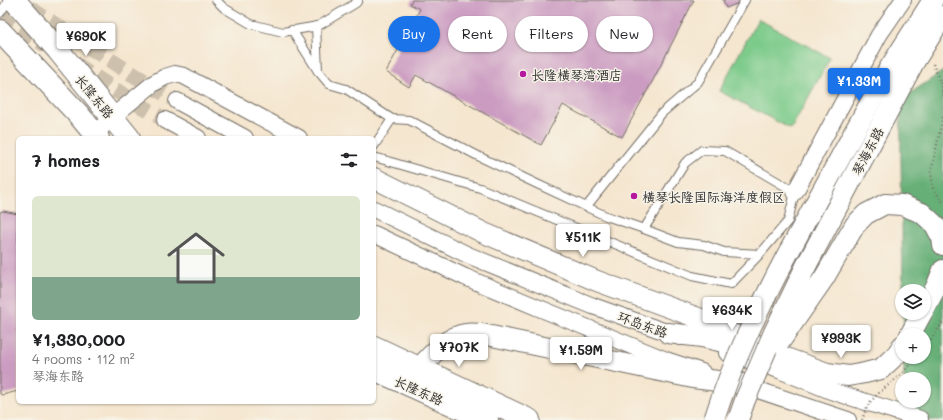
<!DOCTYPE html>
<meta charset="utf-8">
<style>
:root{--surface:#fff;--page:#f2f2f2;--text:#202124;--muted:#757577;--line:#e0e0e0;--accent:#1a73e8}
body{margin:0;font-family:Mali,"LXGW WenKai TC",sans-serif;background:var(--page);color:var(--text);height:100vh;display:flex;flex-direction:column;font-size:15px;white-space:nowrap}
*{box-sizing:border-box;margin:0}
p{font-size:13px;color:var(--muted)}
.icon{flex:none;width:22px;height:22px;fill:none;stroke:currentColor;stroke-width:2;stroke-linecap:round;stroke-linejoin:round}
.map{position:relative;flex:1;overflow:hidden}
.drawer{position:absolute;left:16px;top:136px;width:360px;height:268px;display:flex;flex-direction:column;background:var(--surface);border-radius:6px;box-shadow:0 1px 3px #0004}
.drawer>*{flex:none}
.guide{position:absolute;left:388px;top:16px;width:380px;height:36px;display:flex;gap:8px}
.buttons{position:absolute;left:895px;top:284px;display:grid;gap:8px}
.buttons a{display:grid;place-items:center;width:36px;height:36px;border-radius:50%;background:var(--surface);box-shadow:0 1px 3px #0004;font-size:20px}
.price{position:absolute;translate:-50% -34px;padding:0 9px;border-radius:4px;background:#fff;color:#222;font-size:13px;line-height:26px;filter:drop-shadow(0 1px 2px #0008)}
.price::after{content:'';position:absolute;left:50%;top:24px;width:12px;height:9px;margin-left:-6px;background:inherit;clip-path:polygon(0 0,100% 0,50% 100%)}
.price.active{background:var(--accent);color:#fff}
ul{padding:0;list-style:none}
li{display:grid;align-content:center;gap:8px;height:212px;padding:0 16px}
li+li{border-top:1px solid var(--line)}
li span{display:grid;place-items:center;height:124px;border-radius:6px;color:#555}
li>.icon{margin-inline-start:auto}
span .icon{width:72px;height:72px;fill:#fffc;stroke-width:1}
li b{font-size:17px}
h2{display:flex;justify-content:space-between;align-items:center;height:48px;padding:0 16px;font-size:17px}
.pill{padding:0 14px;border-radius:18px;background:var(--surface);box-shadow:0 1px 3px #0004;font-size:14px;line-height:36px}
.pill.active{background:var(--accent);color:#fff}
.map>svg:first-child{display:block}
.green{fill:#7dcb8b;stroke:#547b5b}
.forest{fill:#66af77;stroke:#486d51}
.building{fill:#cb9bc1}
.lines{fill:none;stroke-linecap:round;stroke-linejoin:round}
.minor-tunnel{stroke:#cdc1ae;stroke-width:16;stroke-dasharray:16 8;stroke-linecap:butt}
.service-casing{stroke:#726c64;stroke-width:10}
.minor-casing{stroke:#726c64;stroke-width:18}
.tertiary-casing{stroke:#726c64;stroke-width:22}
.secondary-casing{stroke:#726c64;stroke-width:24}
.path{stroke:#726c64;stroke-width:2.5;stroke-dasharray:1 3;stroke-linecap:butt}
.service{stroke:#fff;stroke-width:8}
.minor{stroke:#fff;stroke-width:16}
.tertiary{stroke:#fff;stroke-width:20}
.secondary{stroke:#fff;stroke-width:22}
.tertiary-bridge-casing{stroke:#726c64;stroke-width:22;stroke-linecap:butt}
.path-bridge{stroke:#726c64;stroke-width:2.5;stroke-dasharray:1 3;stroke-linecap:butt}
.tertiary-bridge{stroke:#fff;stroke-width:20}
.poi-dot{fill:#b5179e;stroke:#f7f3e8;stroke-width:1.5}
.labels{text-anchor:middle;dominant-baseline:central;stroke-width:3;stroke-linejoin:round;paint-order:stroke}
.poi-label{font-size:13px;fill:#2b2b2b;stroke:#f7f3e8;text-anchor:start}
.street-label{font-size:13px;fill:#2b2b2b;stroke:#f7f3e8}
</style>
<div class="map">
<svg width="943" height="420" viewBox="0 0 943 420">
<rect width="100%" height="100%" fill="#f7f3e8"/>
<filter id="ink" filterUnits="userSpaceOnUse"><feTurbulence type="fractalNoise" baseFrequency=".025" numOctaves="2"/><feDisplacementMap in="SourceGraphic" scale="8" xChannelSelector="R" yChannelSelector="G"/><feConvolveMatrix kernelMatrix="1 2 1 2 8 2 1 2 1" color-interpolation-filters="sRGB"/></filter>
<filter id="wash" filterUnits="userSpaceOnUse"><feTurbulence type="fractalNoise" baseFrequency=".012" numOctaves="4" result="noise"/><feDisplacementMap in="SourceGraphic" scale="16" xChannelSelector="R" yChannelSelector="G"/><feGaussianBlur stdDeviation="0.9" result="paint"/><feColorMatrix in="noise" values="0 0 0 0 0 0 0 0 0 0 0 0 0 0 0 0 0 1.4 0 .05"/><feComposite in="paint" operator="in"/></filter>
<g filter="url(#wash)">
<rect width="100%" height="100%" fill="#f5e6cf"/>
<polygon class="green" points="758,19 830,58 791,129 719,91"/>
<polygon class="forest" points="943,71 943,420 905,420 905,401 924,401 924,379 904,379 904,357 924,357 924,335 904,335 903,313 924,313 924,291 903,291 900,100"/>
<g id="blocks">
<g class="building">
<polygon points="412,0 694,0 652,82 622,137 563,105 541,145 416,75 409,87 386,72 420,9 410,4"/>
<polygon points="723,0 741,0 741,2 726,8"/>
<polygon points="3,211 18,214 18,391 2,395 0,394 0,212"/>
</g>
</g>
</g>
<g filter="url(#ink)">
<use href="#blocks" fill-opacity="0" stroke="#726c64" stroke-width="1"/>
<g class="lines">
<g class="minor-tunnel">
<polyline points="29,8 124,69 177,101"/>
<polyline points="0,15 47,46"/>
<polyline points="75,64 110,87 165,120"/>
</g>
<g class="service-casing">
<g id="service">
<polyline points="216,0 224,8 251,24 283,32 318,26 356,3 358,0"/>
<polyline points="0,13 9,0"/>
<polyline points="316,26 318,71"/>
<polyline points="292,30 318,71 329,84 346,89 392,119 409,120 480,157 537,184 606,216 644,229"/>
<polyline points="374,146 392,119"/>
<polyline points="374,157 480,188 692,276 731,284 760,254 788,221 795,192 725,151 702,150 685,163 644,229 678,242 704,245 724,252 760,254"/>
<polyline points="586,207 662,113 698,82 745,0"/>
</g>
</g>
<g class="minor-casing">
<g id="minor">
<polyline points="177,101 245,138"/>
<polyline points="165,120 198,138"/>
<polyline points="95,134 112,117 154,83 165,77 175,74 184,76 299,138"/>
<polyline points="795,192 879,35 903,0"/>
<polyline points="374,209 468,255 593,306 680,337"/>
<polyline points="374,234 465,277 539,308 666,360 702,372"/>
<polyline points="727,353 779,370 831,391 920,419"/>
<polyline points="740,384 848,420"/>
</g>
</g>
<g class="tertiary-casing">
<g id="tertiary">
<polyline points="374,178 484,233 597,281 701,319 783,357 827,373 848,376 865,373 881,369 897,354 902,346"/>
<polyline points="786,257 887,72 933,0"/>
<polyline points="805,268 913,64 943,16"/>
<polyline points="824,278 855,225 866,214 885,204 902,205 922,213 935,225 942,238 943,245"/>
<polyline points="924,310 936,287 943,270"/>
<polyline points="668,333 702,337 736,345"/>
<polyline points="910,335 922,313"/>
<path d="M419,368C432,355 446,337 466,334C471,333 477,334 482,334L693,378L743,384"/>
</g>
</g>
<g class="secondary-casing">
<g id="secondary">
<polyline points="14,0 58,50 129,138"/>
<polyline points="0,31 78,114 98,138"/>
<polyline points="374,347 529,420"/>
<polyline points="374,369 487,420"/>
</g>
</g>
<g class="path">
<polyline points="933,64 941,84 943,97"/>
<polyline points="943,117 931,172 933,188 943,202"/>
<polyline points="924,350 943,322"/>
</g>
<use href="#service" class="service"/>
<use href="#minor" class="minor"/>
<use href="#tertiary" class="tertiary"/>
<use href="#secondary" class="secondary"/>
<g class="tertiary-bridge-casing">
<g id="tertiary-bridge">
<polyline points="779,343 824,278"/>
<path d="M714,420C732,363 758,310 786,257"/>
<polyline points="738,420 745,400 774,332 805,268"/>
</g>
</g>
<polyline class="path-bridge" points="862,420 866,409 870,402 880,392 897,378 918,357"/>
<use href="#tertiary-bridge" class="tertiary-bridge"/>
</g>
</g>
<g class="poi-dot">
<circle cx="523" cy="74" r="4"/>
<circle cx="634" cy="196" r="4"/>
</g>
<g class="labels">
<g class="poi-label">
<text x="531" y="74">长隆横琴湾酒店</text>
<text x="642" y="196">横琴长隆国际海洋度假区</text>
</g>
<g class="street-label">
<text transform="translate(95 96) rotate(51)">长隆东路</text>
<text transform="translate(867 151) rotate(-62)">琴海东路</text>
<text transform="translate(643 324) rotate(20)">环岛东路</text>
<text transform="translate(419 390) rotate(24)">长隆东路</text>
</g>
</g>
</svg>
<div class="buttons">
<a><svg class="icon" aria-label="layers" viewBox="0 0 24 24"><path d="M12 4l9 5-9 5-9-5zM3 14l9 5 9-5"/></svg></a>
<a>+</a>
<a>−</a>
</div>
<b class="price" style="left:86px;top:57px">¥690K</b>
<b class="price active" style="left:859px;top:102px">¥1.33M</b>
<b class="price" style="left:583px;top:258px">¥511K</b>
<b class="price" style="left:732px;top:331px">¥634K</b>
<b class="price" style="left:841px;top:359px">¥993K</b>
<b class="price" style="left:459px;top:368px">¥707K</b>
<b class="price" style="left:581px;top:371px">¥1.59M</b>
<div class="guide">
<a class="pill active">Buy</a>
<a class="pill">Rent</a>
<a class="pill">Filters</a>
<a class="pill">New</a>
</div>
<section class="drawer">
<h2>7 homes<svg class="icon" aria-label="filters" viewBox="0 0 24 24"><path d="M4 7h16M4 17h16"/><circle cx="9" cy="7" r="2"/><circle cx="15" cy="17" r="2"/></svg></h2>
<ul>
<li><span style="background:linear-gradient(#dfe7d0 65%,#7fa58c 0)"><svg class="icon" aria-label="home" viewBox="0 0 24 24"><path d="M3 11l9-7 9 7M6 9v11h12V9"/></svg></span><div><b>¥1,330,000</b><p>4 rooms · 112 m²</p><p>琴海东路</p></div></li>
</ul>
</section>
</div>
